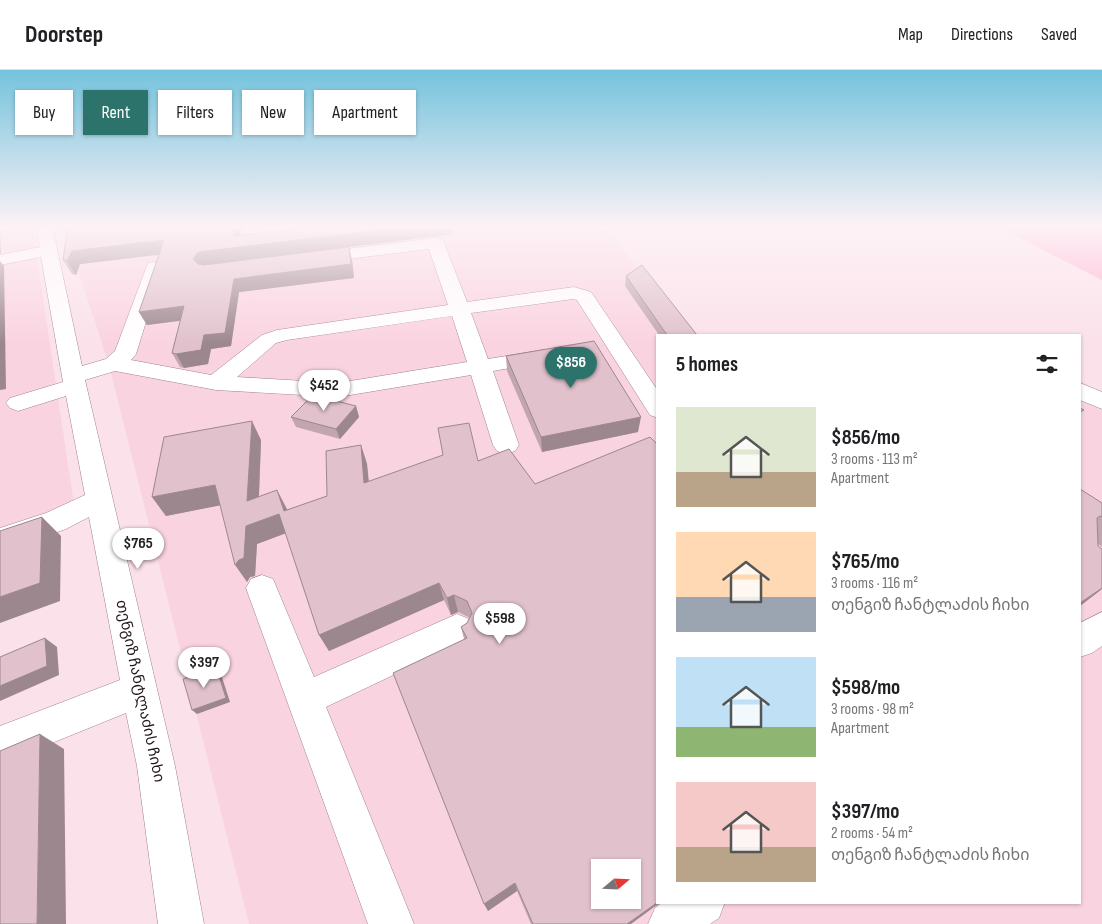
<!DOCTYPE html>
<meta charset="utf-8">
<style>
:root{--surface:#fff;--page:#f6f6f6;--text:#202124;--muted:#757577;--line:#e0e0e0;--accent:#2b736b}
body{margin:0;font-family:"Sofia Sans Condensed","Noto Sans Georgian",sans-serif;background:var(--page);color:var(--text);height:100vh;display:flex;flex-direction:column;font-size:19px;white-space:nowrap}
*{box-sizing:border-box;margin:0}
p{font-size:16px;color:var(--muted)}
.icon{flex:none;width:28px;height:28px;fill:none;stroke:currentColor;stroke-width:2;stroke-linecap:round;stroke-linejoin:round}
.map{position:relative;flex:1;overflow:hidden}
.details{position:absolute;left:656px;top:264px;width:425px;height:570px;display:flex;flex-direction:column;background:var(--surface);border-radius:0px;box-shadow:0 1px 4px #0004}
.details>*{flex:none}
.guide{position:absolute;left:15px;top:20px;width:475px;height:45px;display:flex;gap:10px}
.needle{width:32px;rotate:71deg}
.fabs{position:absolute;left:591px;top:789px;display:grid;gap:10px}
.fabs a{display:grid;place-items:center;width:50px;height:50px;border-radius:0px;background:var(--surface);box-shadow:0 1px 4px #0004;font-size:25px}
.price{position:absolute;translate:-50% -42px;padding:0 11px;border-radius:18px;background:#fff;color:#222;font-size:16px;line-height:32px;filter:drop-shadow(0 1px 2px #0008)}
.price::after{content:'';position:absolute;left:50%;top:30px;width:15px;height:11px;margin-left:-8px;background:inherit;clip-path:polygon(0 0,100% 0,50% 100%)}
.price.selected{background:var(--accent);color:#fff}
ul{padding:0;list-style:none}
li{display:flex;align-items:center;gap:15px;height:125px;padding:0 20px}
li span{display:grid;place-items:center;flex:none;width:140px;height:100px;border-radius:0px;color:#555}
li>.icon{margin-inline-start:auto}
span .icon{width:60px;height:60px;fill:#fffc;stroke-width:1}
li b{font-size:21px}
h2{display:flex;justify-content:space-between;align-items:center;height:60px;padding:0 20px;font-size:21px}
.pill{padding:0 18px;border-radius:0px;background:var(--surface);box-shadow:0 1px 4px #0004;font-size:18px;line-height:45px}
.pill.selected{background:var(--accent);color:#fff}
header{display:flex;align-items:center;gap:30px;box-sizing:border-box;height:70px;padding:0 25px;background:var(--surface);border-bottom:1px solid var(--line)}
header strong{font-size:24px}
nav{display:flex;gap:28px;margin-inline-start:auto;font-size:18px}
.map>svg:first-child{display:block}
.built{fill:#fad3e1;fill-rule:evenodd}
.green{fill:#ffadcd}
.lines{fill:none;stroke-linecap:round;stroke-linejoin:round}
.minor-casing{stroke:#a0838e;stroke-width:1}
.minor{fill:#fff;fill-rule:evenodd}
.wall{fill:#c1a6af}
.shaded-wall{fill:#9d878f}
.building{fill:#e0c1cc;stroke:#9d878f;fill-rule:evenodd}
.labels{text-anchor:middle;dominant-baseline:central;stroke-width:4;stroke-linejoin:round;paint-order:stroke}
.street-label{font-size:15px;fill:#251a1e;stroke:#fff}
</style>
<header>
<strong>Doorstep</strong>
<nav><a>Map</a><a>Directions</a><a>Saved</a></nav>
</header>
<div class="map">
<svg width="1102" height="854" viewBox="0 0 1102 854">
<rect width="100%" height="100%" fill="#fbe1ea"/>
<g class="built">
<polygon points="0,155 32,155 77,454 0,479"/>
<path d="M62,155H605L688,265H658V832H1080V311L1102,323V854H249L109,295L77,197H72ZM600,798H632V830H600Z"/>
</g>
<polygon class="green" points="994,155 1102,155 1102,210"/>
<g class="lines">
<g class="minor-casing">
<g id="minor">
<path d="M36,155H52L82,296L106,289L115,281L148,193L154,192L160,193L163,197L136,284L131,290L211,305L262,265L277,260L448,235L429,179L315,193L309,192L306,188L309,184L315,183L436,168L442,169L444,173L467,232L574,217L591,222L658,321V348L650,345L577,230L573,229L471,243L488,289L543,280L551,281L554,286L551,291L493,301L519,375L515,381L506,384L497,381L493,375L471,305L338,327L216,320L115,301L85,310L175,696L204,854H158L137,696L126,643L0,694V656L120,610L89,447L66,459L0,482V458L46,443L85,425L66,326L18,341L10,338L6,333L10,328L63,312L41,187L0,195V185L40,177ZM452,246L467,292L338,313L237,307L276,273L287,270Z"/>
<polygon points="272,155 288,155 288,166 286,170 274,170 272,166"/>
<polygon points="1080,313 1102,322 1102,339 1080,330"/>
<polygon points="262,505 273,509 314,607 457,544 469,549 473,559 469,569 326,637 414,854 368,854 246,518 251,509"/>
<polygon points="1102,542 1102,576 1092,583 1080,587 1080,553"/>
<polygon points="663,832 725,832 719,848 710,854 648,854 655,838"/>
</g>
</g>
<use href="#minor" class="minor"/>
</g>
<g class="wall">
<polygon points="453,164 285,185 352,190 354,208 239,222 231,276 211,279 208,294 184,298 180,297 172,283 180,251 147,255 139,242 159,185 80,194 76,205 72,204 63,190 241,165"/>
<polygon points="626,206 697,265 659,265 625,216"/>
<polygon points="506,286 638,362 542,382 507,301"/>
<polygon points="356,336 359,347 340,369 296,357 291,347"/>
<polygon points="261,370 259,427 287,440 327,426 361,375 367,394 369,411 478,391 631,854 531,854 517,821 488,841 464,569 461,557 467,553 470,548 458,542 451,545 444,530 329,581 319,565 286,463 257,474 255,506 250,507 247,512 220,435 166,446 152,427"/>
<polygon points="1080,419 1102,433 1102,477 1098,474 1097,523"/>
</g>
<g class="shaded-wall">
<polygon points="0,155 1,183 0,184"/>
<polygon points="235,155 242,155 239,177 425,155 452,155 453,164 204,195 200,202 193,189 198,182 234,166"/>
<polygon points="514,155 536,155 514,157"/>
<polygon points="164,170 170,183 80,194 76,205 67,191 72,181"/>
<polygon points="349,177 352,190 354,208 239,222 231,276 211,279 208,294 184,298 176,284 204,265 234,209"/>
<polygon points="0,191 4,196 6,319 0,320"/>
<polygon points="184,236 191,249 147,255 139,242"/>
<polygon points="356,336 359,347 340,369 336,359"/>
<polygon points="641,347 638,362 542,382 541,367"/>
<polygon points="252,351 261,370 258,449 247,431"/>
<polygon points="361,375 367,394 370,431 364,413"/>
<polygon points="215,415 227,434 166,446 152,427"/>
<polygon points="277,420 287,439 293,459 284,441"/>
<polygon points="279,444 289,462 257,474 255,506 250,507 247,512 235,495 246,456"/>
<polygon points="42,447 61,466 60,531 0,553 0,527"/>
<polygon points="439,513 444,530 329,581 319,565"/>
<polygon points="1102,518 1102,519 1097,523 1080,536 1080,533"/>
<polygon points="454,525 458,542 451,545 447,528"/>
<polygon points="45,568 57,577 59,605 0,631 0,616"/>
<polygon points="216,597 220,601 230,632 197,644 192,640"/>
<polygon points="40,664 64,679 66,854 37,854"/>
<polygon points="515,813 517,821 488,841 484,834"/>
<polygon points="658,832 661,832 631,854 627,854"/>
</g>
<g class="building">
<polygon points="68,155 235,155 234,166 291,160 291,155 425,155 198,182 193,189 198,194 204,195 349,177 351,194 234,209 225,263 204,265 201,280 176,284 172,283 184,236 139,242 164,170 72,181 67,191 63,190"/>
<polygon points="642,195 697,265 667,265 626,206"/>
<polygon points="594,271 641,347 541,367 506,286"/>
<polygon points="313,325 356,336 336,359 291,347"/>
<polygon points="1080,338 1084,340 1080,342"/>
<path d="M252,351L247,431L277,420L284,441L327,426L326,381L361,375L364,413L443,385L438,358L469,353L478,391L509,379L535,414L650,367L658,375V832L627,854H533L515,813L484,834L393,603L467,568L461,557L467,553L472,543L467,531L454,525L447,528L439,513L319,565L279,444L246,456L244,488L239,490L235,495L215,415L152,427L164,367ZM600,798H632V830H600Z"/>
<polygon points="1080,419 1102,433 1102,447 1100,446 1097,448 1098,476 1102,479 1102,518 1080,533"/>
<polygon points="42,447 40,513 0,527 0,461"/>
<polygon points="45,568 47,596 0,616 0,587"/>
<polygon points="216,597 226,628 192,640 183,609"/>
<polygon points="40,664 37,854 0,854 0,681"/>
</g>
<linearGradient id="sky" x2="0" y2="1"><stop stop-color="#74c3dd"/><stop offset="0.57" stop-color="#fdf2f6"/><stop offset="1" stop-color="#fdf2f6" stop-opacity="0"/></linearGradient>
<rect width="1102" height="274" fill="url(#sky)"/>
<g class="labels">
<g class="street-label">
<text transform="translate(140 621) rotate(78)">თენგიზ ჩანტლაძის ჩიხი</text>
</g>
</g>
</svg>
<div class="fabs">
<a><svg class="needle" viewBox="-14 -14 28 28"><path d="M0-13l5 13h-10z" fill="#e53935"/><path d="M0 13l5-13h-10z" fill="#757577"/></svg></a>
</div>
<b class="price selected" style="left:571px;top:319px">$856</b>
<b class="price" style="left:324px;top:342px">$452</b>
<b class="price" style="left:138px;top:500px">$765</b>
<b class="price" style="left:500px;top:575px">$598</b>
<b class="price" style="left:204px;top:619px">$397</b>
<div class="guide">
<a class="pill">Buy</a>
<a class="pill selected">Rent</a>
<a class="pill">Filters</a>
<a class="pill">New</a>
<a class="pill">Apartment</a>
</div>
<section class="details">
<h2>5 homes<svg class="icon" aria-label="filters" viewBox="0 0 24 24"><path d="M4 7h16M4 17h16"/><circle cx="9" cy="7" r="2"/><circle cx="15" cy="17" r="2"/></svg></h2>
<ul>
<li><span style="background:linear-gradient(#dfe7d0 65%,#b9a48a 0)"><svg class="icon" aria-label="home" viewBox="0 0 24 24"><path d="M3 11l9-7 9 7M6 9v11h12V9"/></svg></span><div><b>$856/mo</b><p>3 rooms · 113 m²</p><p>Apartment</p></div></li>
<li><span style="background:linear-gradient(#ffd9b3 65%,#9aa5b1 0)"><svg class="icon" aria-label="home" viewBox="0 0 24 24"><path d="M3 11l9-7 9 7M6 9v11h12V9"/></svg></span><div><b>$765/mo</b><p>3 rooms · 116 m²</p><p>თენგიზ ჩანტლაძის ჩიხი</p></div></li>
<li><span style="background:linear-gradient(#bfe0f5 70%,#8fb573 0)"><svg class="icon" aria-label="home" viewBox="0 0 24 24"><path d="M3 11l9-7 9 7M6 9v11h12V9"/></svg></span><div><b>$598/mo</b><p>3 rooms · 98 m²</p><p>Apartment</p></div></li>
<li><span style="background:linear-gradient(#f6c9c9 65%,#b9a48a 0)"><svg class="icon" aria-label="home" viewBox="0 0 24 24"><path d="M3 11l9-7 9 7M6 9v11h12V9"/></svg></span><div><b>$397/mo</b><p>2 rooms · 54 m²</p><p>თენგიზ ჩანტლაძის ჩიხი</p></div></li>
</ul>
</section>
</div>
